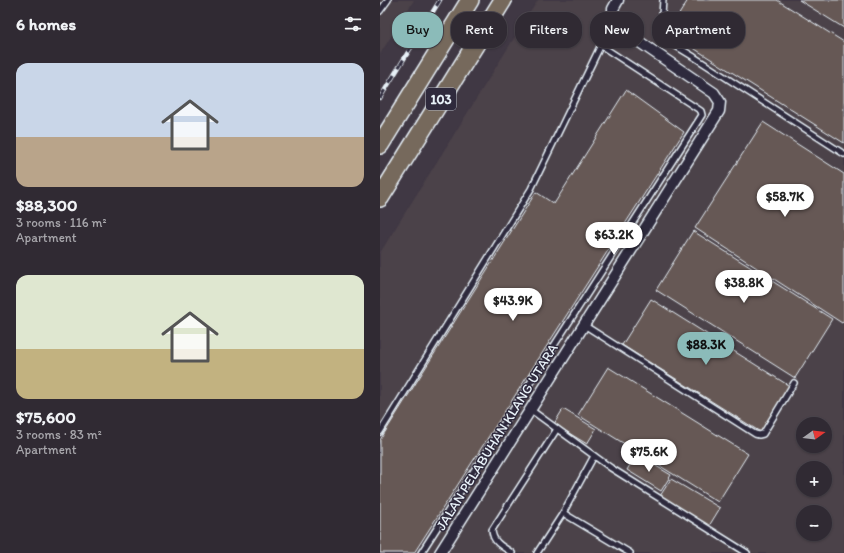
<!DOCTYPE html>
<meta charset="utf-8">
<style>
:root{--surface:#302a33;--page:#3c363f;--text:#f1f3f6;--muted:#a8a7ac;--line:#4b464e;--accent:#8bbbb9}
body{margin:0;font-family:Itim,sans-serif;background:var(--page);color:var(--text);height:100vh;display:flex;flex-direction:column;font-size:15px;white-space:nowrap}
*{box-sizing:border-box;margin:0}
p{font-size:13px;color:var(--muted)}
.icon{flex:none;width:22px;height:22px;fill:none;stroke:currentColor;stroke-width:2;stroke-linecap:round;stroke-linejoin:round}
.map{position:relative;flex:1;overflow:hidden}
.panel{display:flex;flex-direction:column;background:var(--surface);width:380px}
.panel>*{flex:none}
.guide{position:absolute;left:12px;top:12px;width:380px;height:36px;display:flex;gap:8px}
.needle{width:26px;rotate:75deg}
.tools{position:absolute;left:416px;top:417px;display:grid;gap:8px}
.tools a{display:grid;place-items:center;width:36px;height:36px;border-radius:50%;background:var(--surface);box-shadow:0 1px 3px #0004,0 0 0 1px var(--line);font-size:20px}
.price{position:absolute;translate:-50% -34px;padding:0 9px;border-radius:14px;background:#fff;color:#222;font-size:13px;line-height:26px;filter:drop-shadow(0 1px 2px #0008)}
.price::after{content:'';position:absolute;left:50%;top:24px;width:12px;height:9px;margin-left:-6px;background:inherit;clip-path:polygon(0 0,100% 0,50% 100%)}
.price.selected{background:var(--accent);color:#111}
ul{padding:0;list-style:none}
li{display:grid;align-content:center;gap:8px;height:212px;padding:0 16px}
li span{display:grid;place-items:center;height:124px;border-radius:12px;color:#555}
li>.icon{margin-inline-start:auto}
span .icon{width:72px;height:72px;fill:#fffc;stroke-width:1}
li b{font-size:17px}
h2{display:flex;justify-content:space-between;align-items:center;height:48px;padding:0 16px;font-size:17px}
.pill{padding:0 14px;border-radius:16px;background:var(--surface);box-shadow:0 1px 3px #0004,0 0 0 1px var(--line);font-size:14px;line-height:36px}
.pill.selected{background:var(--accent);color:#111}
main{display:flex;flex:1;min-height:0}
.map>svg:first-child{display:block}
.built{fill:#4b4249;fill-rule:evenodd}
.building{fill:#665854;stroke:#e8f1f8}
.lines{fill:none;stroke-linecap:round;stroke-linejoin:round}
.lane-casing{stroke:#e8f1f8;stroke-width:8}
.street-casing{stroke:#e8f1f8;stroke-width:13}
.primary-casing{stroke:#e8f1f8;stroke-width:20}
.lane{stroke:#2f2a3d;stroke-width:5}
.street{stroke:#2f2a3d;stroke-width:10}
.primary{stroke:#76695c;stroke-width:17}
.rail-casing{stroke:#e8f1f8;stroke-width:4.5}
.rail{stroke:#2f2a3d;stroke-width:3;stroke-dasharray:9;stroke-linecap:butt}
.labels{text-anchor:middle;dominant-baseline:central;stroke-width:3;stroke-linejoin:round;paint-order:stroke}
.shield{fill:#2f2a3d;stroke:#b0b5c0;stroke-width:1}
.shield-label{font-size:13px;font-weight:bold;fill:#e8f1f8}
.street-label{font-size:14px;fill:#e8f1f8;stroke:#2f2a3d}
</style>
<main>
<section class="panel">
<h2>6 homes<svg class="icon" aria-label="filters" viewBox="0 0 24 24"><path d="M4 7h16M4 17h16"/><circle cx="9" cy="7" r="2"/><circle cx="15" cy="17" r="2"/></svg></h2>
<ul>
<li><span style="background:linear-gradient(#c9d6e8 60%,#b9a48a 0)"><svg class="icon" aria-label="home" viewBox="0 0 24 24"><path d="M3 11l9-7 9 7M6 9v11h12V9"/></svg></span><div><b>$88,300</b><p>3 rooms · 116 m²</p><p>Apartment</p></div></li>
<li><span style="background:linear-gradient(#dfe7d0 60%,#c2b280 0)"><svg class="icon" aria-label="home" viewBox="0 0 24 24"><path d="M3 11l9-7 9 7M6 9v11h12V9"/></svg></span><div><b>$75,600</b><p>3 rooms · 83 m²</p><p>Apartment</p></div></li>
</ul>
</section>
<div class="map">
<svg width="464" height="553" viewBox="0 0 464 553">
<rect width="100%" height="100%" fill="#403844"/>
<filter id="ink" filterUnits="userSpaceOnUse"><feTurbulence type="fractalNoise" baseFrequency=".025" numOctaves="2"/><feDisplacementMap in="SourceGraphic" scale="8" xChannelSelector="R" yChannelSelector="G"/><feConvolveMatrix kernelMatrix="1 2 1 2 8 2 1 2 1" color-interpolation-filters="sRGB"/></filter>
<g filter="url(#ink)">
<g class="built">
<polygon points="0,0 34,0 0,54"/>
<path d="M158,0H464V553H0V253ZM423,424H445V446H423ZM423,468H445V490H423ZM423,512H445V534H423Z"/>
</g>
<g class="building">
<polygon points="308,0 397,0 464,42 464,143 288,32"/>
<polygon points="419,0 464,0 464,28"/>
<polygon points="246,90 304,132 34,553 0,553 0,440 156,192 174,204"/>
<polygon points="383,122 464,174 464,321 462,323 315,228"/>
<polygon points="313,231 452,319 415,378 276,290"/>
<polygon points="271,299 411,387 382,433 242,345"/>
<polygon points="228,367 368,454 338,502 198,415"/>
<polygon points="183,409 216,429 207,444 174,424"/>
<polygon points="256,454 291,475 281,491 247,470"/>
<polygon points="291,479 340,508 329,526 280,496"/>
</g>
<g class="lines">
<g class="lane-casing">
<g id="lane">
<polyline points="283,0 281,29 291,43 314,57 464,154"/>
<polyline points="0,11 8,0"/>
<polyline points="204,325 375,434 379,435 383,434 414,383"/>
<polyline points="151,410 231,468 367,553"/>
<polyline points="0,432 151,189 233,20"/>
<polyline points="214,456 183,513 250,553"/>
<polyline points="41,553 322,115 321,111 318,109 220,45"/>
<path d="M132,553C122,546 113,543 112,530L177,429"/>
<polyline points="157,553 183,513"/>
</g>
</g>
<g class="street-casing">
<polyline id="street" points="60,553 339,111 340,102 334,93 239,28 233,20 233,9 238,0"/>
</g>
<g class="primary-casing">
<g id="primary">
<polyline points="0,145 90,0"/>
<polyline points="0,198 123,0"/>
</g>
</g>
<use href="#lane" class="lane"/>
<use href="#street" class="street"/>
<use href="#primary" class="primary"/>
<g class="rail-casing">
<polyline id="rail" points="0,98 60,0"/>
</g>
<use href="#rail" class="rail"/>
</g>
</g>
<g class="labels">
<rect class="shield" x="46" y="88" width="30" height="22" rx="3"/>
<g class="shield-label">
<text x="61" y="99">103</text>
</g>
<g class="street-label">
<text transform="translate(117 437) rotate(-58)">JALAN PELABUHAN KLANG UTARA</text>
</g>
</g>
</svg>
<div class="tools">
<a><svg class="needle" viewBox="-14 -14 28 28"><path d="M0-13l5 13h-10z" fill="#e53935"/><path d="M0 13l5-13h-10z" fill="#a8a7ac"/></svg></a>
<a>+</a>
<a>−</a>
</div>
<b class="price" style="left:405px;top:218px">$58.7K</b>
<b class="price" style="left:234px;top:256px">$63.2K</b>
<b class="price" style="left:364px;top:304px">$38.8K</b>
<b class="price" style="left:133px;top:322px">$43.9K</b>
<b class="price selected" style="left:326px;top:366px">$88.3K</b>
<b class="price" style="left:269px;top:473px">$75.6K</b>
<div class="guide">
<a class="pill selected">Buy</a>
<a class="pill">Rent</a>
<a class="pill">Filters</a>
<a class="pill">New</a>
<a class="pill">Apartment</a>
</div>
</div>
</main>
